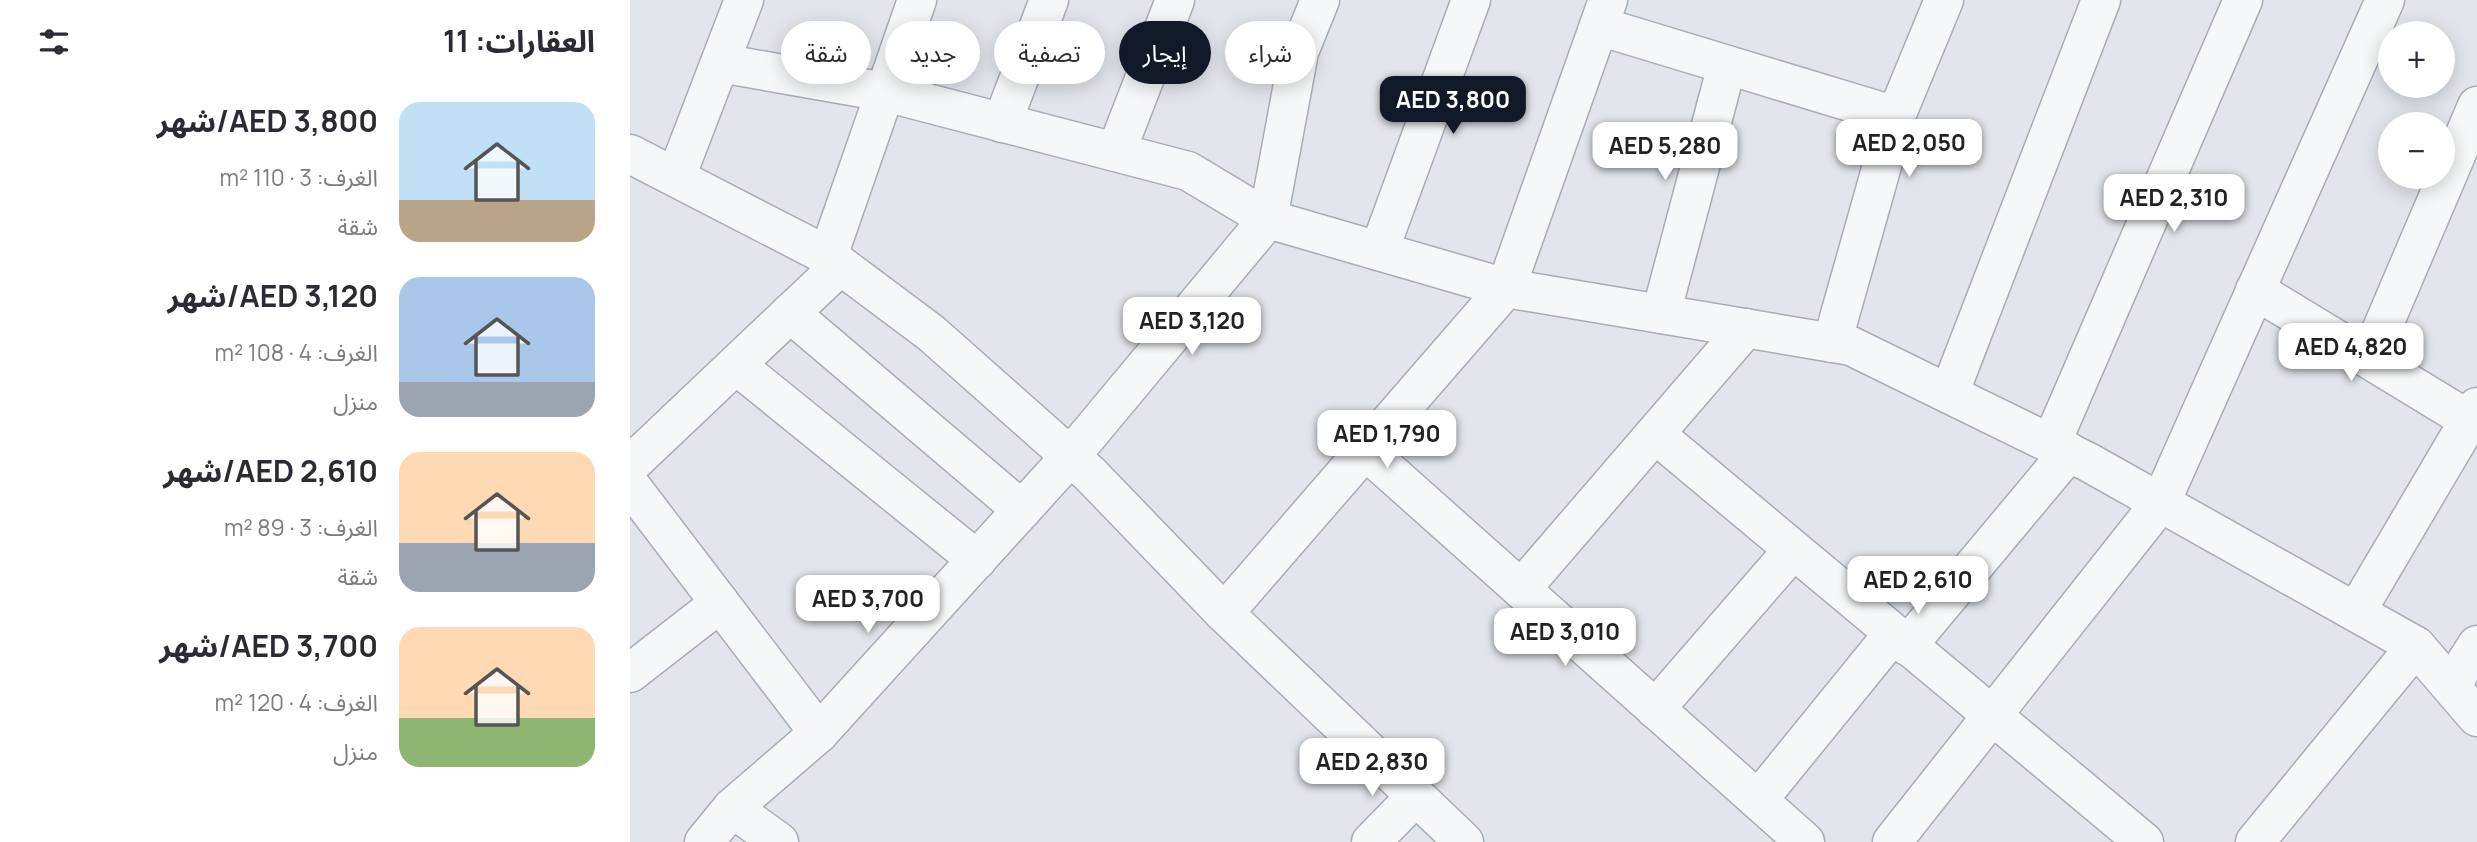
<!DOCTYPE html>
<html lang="ar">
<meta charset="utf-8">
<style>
:root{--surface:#fff;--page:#f7f7f7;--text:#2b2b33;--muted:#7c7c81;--accent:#111827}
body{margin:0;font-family:Manrope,"Noto Sans Arabic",sans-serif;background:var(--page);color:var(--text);direction:rtl;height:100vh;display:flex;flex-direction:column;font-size:26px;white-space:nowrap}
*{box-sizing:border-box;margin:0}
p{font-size:23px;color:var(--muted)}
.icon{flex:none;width:38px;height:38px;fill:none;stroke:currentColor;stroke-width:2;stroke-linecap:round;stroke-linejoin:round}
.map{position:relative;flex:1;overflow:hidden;direction:ltr}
.details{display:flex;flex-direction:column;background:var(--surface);width:630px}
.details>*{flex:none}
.guide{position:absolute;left:21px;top:21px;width:665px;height:63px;direction:rtl;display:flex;gap:14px}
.buttons{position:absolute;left:1748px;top:21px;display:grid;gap:14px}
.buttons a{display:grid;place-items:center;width:77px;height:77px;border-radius:50%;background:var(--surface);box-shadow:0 4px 18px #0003;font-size:35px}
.price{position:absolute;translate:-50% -60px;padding:0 16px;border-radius:14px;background:#fff;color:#222;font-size:23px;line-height:46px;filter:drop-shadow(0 2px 4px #0008)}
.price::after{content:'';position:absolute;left:50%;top:42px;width:21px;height:16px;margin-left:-10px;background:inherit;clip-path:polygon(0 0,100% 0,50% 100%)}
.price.on{background:var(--accent);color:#fff}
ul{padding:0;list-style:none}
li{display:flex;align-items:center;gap:21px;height:175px;padding:0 35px}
li span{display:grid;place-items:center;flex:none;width:196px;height:140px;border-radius:21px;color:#555}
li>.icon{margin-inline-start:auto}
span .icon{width:84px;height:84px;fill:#fffc;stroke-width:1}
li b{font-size:30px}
h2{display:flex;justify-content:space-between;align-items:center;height:84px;padding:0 35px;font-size:30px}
.pill{padding:0 24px;border-radius:32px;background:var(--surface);box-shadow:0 4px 18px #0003;font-size:24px;line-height:63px}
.pill.on{background:var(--accent);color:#fff}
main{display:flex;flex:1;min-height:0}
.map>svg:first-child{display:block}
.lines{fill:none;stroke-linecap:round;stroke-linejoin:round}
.minor-casing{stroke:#a6adb7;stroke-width:41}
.minor{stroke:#f5f7f9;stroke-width:38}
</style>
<main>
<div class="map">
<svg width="1847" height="842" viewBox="0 0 1847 842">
<rect width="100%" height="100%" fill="#e2e6ec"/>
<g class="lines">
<g class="minor-casing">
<g id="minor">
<polyline points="969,26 1266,116"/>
<polyline points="90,63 255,92 558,171 638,219 876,288 1221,346 1458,462 1786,646 1847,717"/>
<polyline points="372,123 419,0"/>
<polyline points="486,152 545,0"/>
<polyline points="0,154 198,256 301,333 460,474 594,613 834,842"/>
<polyline points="46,177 114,0"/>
<polyline points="749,251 841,0"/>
<polyline points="198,256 287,0"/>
<polyline points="1625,290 1847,425"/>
<polyline points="160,313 392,510"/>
<polyline points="1031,314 1097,65"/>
<polyline points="1202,343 1266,116 1314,0"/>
<polyline points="1739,359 1847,106"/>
<polyline points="106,365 347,560"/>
<polyline points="1319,394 1471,0"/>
<polyline points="1025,434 1514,842"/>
<polyline points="1421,444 1613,0"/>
<polyline points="735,450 1175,842"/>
<polyline points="0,465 210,266"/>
<polyline points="0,485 189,733"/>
<polyline points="891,589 1116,328"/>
<polyline points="1726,612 1847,407"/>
<polyline points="594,613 876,288 978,0"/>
<polyline points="1277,646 1439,452"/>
<polyline points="0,673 90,603"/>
<polyline points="1822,684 1847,645"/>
<polyline points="1025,709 1163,550"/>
<polyline points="1128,800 1263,634"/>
<polyline points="102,808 149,842"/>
<polyline points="74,842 102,808 189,733 439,458 638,219 669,52 690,0"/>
<polyline points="741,842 786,796"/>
<polyline points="1262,842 1531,502 1755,0"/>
<polyline points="1625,842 1786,646"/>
</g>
</g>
<use href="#minor" class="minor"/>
</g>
</svg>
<div class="buttons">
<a>+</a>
<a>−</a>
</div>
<b class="price on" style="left:823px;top:136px">AED 3,800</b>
<b class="price" style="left:1279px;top:179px">AED 2,050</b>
<b class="price" style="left:1035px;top:182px">AED 5,280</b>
<b class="price" style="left:1544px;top:234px">AED 2,310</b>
<b class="price" style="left:562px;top:357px">AED 3,120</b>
<b class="price" style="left:1721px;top:383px">AED 4,820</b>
<b class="price" style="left:757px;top:470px">AED 1,790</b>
<b class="price" style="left:1288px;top:616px">AED 2,610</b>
<b class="price" style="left:238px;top:635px">AED 3,700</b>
<b class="price" style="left:935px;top:668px">AED 3,010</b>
<b class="price" style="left:742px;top:798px">AED 2,830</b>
<div class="guide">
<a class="pill">شراء</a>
<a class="pill on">إيجار</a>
<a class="pill">تصفية</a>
<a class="pill">جديد</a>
<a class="pill">شقة</a>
</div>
</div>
<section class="details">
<h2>العقارات: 11<svg class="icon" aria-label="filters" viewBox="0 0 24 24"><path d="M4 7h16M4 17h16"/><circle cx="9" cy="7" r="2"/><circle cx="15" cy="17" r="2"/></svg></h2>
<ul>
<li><span style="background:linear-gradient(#bfe0f5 70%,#b9a48a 0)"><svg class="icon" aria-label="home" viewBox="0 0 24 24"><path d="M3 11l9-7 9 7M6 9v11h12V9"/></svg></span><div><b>AED 3,800/شهر</b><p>الغرف: 3 · 110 m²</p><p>شقة</p></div></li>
<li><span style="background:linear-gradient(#a9c7e8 75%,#9aa5b1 0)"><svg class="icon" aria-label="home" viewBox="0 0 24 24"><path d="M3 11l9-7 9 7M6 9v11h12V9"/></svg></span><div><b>AED 3,120/شهر</b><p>الغرف: 4 · 108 m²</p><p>منزل</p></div></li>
<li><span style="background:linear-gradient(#ffd9b3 65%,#9aa5b1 0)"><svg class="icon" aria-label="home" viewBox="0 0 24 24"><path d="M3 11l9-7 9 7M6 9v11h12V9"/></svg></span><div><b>AED 2,610/شهر</b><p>الغرف: 3 · 89 m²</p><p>شقة</p></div></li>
<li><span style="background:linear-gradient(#ffd9b3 65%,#8fb573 0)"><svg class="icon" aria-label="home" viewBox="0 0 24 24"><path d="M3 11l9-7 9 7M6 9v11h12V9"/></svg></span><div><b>AED 3,700/شهر</b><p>الغرف: 4 · 120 m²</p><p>منزل</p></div></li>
</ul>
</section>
</main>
